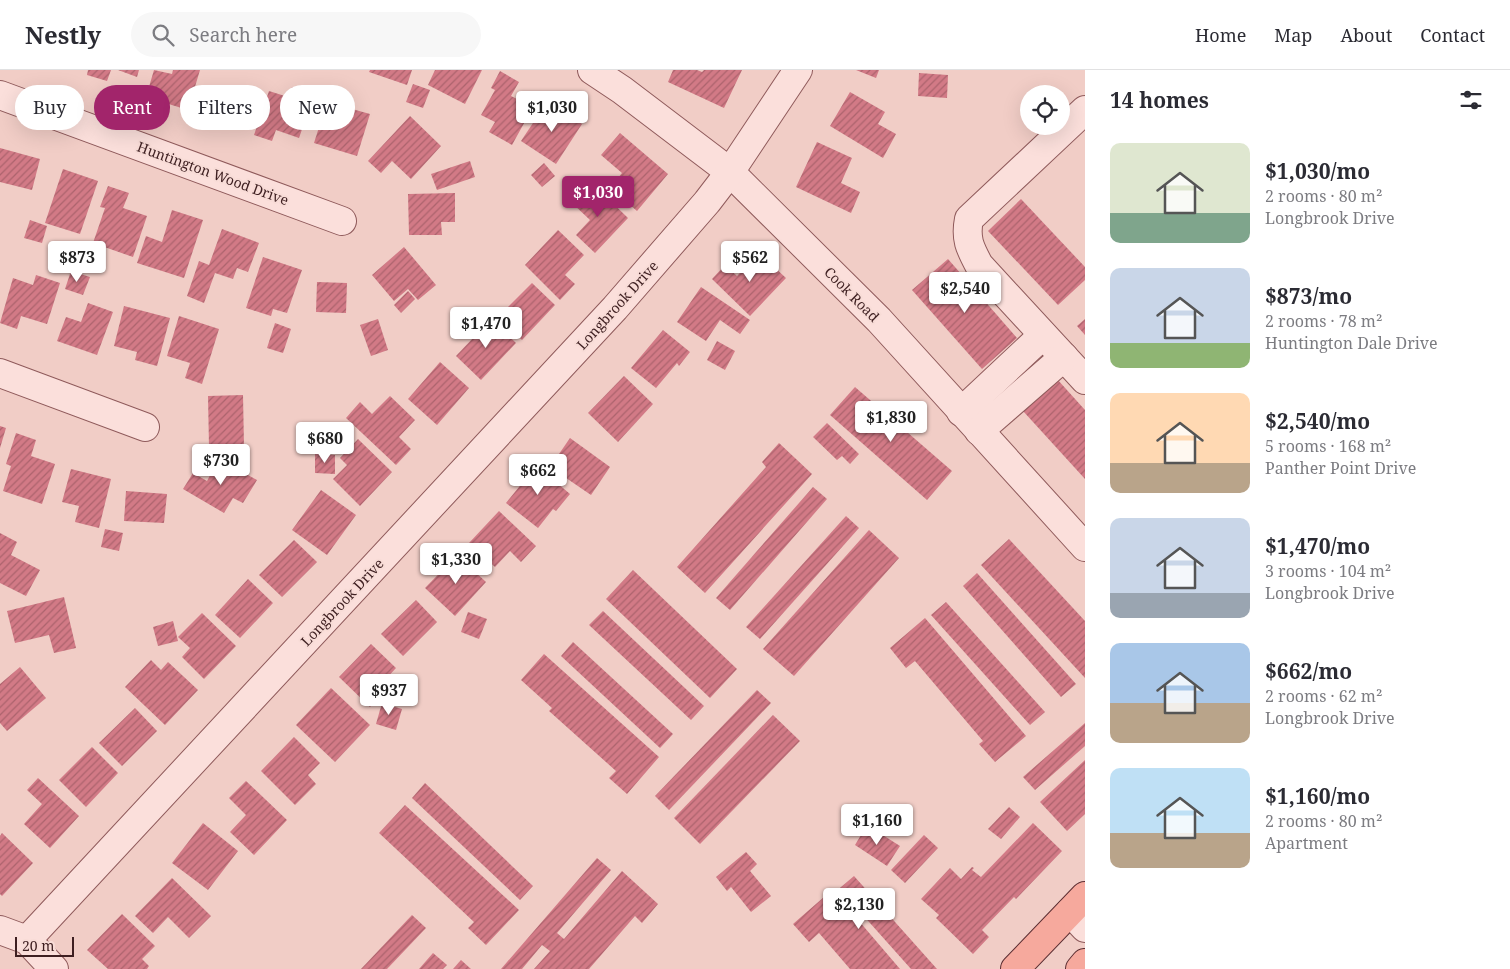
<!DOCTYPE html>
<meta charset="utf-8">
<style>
:root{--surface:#fff;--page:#f7f7f7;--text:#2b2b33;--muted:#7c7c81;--line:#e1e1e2;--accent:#a2256b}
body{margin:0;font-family:"Noto Serif",serif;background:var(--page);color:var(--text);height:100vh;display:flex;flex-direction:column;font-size:19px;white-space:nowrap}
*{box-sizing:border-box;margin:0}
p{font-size:16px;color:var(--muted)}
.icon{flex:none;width:28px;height:28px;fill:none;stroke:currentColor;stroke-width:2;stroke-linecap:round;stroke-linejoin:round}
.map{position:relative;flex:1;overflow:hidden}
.drawer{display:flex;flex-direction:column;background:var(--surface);width:425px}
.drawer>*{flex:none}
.guide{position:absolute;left:15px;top:15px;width:475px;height:45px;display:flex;gap:10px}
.controls{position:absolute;left:1020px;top:15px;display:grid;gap:10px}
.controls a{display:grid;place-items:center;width:50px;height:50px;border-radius:50%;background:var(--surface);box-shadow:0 5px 20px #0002;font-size:25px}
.scale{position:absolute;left:15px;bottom:12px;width:59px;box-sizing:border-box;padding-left:5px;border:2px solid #3e1f21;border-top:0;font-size:14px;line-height:18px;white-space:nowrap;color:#3e1f21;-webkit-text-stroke:4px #f8dcd7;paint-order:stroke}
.price{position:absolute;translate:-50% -42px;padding:0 11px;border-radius:5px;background:#fff;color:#222;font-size:16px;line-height:32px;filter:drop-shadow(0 1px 2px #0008)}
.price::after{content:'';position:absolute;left:50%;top:30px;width:15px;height:11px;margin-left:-8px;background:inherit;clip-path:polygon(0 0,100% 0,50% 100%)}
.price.active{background:var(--accent);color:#fff}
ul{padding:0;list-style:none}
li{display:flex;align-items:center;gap:15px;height:125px;padding:0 25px}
li span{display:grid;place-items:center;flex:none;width:140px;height:100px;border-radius:10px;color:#555}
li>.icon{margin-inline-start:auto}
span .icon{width:60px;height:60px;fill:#fffc;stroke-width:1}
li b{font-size:21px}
h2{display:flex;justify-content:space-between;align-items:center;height:60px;padding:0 25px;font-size:21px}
.tag{padding:0 18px;border-radius:22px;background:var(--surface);box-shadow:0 5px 20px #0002;font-size:18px;line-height:45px}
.tag.active{background:var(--accent);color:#fff}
header{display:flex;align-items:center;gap:30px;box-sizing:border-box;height:70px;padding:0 25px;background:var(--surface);border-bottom:1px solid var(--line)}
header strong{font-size:24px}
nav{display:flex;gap:28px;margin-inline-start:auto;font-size:18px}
.search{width:350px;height:45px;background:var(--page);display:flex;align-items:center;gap:12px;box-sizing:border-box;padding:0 18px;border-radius:28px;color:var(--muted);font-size:19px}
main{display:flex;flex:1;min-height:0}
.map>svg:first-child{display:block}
.building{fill:url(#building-hatch)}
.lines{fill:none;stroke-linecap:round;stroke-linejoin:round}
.minor-casing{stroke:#8f5a5b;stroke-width:30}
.major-casing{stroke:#5c2e32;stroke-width:30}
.minor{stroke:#fbdfdb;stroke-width:28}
.major{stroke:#f6a99d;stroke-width:28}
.labels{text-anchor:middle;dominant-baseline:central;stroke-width:4;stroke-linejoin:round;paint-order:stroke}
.street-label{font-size:14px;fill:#3e1f21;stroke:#f8dcd7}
</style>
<header>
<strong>Nestly</strong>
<div class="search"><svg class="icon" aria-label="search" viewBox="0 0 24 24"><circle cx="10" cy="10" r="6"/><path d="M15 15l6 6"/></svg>Search here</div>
<nav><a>Home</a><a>Map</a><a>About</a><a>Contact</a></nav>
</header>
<main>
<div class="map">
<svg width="1085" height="899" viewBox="0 0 1085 899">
<defs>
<pattern id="building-hatch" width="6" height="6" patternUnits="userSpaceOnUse" patternTransform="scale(1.25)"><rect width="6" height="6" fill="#d27a86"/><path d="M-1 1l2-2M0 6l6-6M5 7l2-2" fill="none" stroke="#ac636d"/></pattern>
</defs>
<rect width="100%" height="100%" fill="#f1cdc6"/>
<g class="building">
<polygon points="88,0 111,0 107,11 87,5"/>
<polygon points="118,0 139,0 137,7"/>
<polygon points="154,0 172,4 173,0 200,0 188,40 146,27"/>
<polygon points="370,0 412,0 407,15 369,2"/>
<polygon points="435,0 482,0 465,34 428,15"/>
<polygon points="673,0 697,0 702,2 704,0 742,0 724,38 668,12"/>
<polygon points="856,0 879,0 876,8"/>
<polygon points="500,1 519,12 511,26 533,37 512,75 489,62 495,52 481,45 495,20 491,18"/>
<polygon points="919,3 948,5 947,28 918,26"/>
<polygon points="413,14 430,20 423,38 406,32"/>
<polygon points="211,15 249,29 238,59 201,45"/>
<polygon points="292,17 314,25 299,68 276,60 272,71 254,65 269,21 288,27"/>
<polygon points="850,22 885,42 878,54 896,64 883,88 830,56"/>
<polygon points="327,32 370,44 357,86 314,73"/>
<polygon points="547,32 582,54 556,94 521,71"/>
<polygon points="410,46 441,76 411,109 392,91 381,103 368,91"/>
<polygon points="620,63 668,104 637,141 610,118 622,103 601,85"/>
<polygon points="817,72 852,88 841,113 860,122 851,143 796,117"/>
<polygon points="0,78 40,89 32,120 0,112"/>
<polygon points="470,91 475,107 437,120 431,104"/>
<polygon points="544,93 555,106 542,117 531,105"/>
<polygon points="63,99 98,111 80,164 45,153"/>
<polygon points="592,113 628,148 595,183 576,165 590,150 572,133"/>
<polygon points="108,116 129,123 123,138 147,146 133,187 93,173 105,138 100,137"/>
<polygon points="455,123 455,152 441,152 442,165 409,165 408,124"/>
<polygon points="1021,129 1085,197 1085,210 1058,235 988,161"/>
<polygon points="172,140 203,150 184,208 137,193 146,166 162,172"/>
<polygon points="30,150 47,156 42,173 24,168"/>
<polygon points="222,159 259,173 248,202 237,198 233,209 215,203 204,233 187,226 199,191 209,195"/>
<polygon points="558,160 584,185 565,205 575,214 560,230 525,195"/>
<polygon points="404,177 436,215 418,230 408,219 394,231 372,205"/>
<polygon points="759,183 786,208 750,246 712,209 725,195 737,206"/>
<polygon points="263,187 302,200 287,243 273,239 271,246 246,238"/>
<polygon points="948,189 1017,268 982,299 912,220"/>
<polygon points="71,201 90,207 83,225 65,219"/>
<polygon points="36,205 60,213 47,254 21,246 17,259 0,253 13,208 33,215"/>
<polygon points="317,212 347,213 346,243 316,242"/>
<polygon points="532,213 555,235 522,270 498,247"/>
<polygon points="701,217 750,250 740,264 720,250 706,271 677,252"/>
<polygon points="408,221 415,229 401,243 394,235"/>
<polygon points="88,233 113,242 97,285 57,271 66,247 81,252"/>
<polygon points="124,236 170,248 157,296 135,290 137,282 114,276"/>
<polygon points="179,246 219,259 202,314 185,308 190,293 167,286"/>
<polygon points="378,249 388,280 371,286 360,255"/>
<polygon points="491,249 516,273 481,310 456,286"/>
<polygon points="1085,249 1085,265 1077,256"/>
<polygon points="275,253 291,259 283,283 267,278"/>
<polygon points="663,260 690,282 679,296 677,293 656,318 631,298"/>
<polygon points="717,271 735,281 725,300 707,290"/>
<polygon points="440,292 469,318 437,355 408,329"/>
<polygon points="624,306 653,334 618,372 588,343"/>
<polygon points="1057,309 1085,340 1085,409 1023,341"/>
<polygon points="855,317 952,401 927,430 830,345"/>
<polygon points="243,325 244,376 209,377 208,326"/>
<polygon points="390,326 415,350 399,367 411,379 396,395 346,348 360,332 372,344"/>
<polygon points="827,353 859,384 850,394 842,386 837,390 813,367"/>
<polygon points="0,356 6,358 0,378"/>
<polygon points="16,363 36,370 31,386 55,394 42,434 3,421 11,396 6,394"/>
<polygon points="570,368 610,397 591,425 550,397"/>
<polygon points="358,369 392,402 360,436 333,409 347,395 340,388"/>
<polygon points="779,373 812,404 705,523 677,497 766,397 762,392"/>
<polygon points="315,384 335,385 335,404 315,403"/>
<polygon points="219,389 257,410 243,433 233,428 224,443 183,419 193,403 207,411"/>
<polygon points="540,391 554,403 550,407 570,424 556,441 553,439 538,458 506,433"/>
<polygon points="71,399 111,409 99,458 75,452 79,436 62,432"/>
<polygon points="813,417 827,429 730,540 716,528"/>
<polygon points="321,420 356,445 327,485 292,460"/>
<polygon points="126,421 167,424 164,453 124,451"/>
<polygon points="499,441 536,476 521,492 510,481 495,497 469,473"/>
<polygon points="846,446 859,458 760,569 746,557"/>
<polygon points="105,459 123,463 119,481 101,477"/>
<polygon points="869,460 899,488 794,606 763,579"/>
<polygon points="0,463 17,472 11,485 40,500 26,526 0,513"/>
<polygon points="1009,469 1085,551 1085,608 981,495"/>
<polygon points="294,470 317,492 282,527 259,505"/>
<polygon points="457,485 486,512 455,546 425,518"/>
<polygon points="633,500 737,599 710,628 606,529"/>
<polygon points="977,503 1076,614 1061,627 963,516"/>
<polygon points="248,509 273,533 240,568 215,545"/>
<polygon points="64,527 76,578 54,583 49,565 15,573 7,541"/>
<polygon points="416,530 437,552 403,586 381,564"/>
<polygon points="946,532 1045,642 1030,655 931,545"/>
<polygon points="603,541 704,636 691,650 589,555"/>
<polygon points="468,542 487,549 479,569 461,562"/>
<polygon points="202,543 236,576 204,609 182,587 190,578 178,567"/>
<polygon points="925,548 1026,666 995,692 979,674 983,671 915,591 906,598 890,578"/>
<polygon points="173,551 178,571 158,576 153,557"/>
<polygon points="573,572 673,664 660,678 561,586"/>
<polygon points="371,574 396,598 384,611 389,616 370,637 339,607"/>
<polygon points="544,584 659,687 627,724 609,708 616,701 549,641 552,638 521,610"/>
<polygon points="151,590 161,600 168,592 198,620 165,655 125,617"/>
<polygon points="20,597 46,628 7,661 0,653 0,614"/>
<polygon points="331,618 370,655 335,692 296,655"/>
<polygon points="757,620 771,633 669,740 655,726"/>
<polygon points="382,633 402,639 396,660 376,654"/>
<polygon points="135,638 157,661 122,696 99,673"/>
<polygon points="773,645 800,671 700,774 674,748"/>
<polygon points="1085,653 1085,676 1035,720 1023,707"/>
<polygon points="294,667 320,693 308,705 316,714 295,735 261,701"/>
<polygon points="92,677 118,703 86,737 59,710"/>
<polygon points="1085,690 1085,744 1067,761 1040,732"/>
<polygon points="38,708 79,746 50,778 24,754 42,734 27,720"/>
<polygon points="246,711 287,750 254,785 230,762 246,745 229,728"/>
<polygon points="425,713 533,816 520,830 412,728"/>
<polygon points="405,735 519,840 486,875 468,858 474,852 379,763"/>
<polygon points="1009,737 1020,747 1001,769 988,759"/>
<polygon points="203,753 238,781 208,820 172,793"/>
<polygon points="1033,753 1062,781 1016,829 1014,827 982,860 989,867 973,884 936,848 939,845 921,829 950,798 961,809 972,797 974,798 972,800 981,807"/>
<polygon points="867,755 900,776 887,796 855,775"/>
<polygon points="2,763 33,793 2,826 0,824 0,766"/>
<polygon points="924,765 938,778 905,813 891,800"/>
<polygon points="746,782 757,794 750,801 771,826 751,842 731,817 727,821 716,807"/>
<polygon points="597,788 611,800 557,863 564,869 622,801 658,834 642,853 635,846 589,899 534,899 550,881 542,875 522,899 501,899"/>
<polygon points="854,806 937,899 911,899 853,834 849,839 841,830 900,899 850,899 819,863 809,872 793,854 832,820 834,823"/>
<polygon points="172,808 211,846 189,868 168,847 153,863 135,846"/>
<polygon points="122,844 155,876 142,889 149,896 147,899 108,899 87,880"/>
<polygon points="412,845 426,858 387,899 361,899"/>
<polygon points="433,883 447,895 443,899 419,899"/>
<polygon points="461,890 471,899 453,899"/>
</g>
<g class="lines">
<g class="minor-casing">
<g id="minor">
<polyline points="592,0 622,20 730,102 879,250 1085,477"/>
<polyline points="0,25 342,151"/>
<path d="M1085,40L969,149C965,169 970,178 979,195L1085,310"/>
<polyline points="0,303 145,357"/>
<polyline points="961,342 1043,265"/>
<polyline points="979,361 1064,287"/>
<polyline points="1070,842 1085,858"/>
<polyline points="0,860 27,870 54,899"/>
<polyline points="27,870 615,238 707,132 730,102 798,0"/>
</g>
</g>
<g class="major-casing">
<g id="major">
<polyline points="1015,899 1085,826"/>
<polyline points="1080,899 1085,893"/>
</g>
</g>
<use href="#minor" class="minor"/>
<use href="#major" class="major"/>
</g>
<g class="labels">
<g class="street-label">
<text transform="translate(213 103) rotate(20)">Huntington Wood Drive</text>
<text transform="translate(852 224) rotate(45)">Cook Road</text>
<text transform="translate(617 235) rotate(-48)">Longbrook Drive</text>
<text transform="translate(342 532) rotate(-47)">Longbrook Drive</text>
</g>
</g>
</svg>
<div class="controls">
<a><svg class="icon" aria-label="locate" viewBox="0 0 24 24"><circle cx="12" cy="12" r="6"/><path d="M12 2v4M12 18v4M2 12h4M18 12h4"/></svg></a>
</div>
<div class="scale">20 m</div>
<b class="price" style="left:552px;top:63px">$1,030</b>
<b class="price active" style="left:598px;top:148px">$1,030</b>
<b class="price" style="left:77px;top:213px">$873</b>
<b class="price" style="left:750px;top:213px">$562</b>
<b class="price" style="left:965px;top:244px">$2,540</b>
<b class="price" style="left:486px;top:279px">$1,470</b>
<b class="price" style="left:891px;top:373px">$1,830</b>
<b class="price" style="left:325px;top:394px">$680</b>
<b class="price" style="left:221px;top:416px">$730</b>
<b class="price" style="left:538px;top:426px">$662</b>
<b class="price" style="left:456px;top:515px">$1,330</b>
<b class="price" style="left:389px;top:646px">$937</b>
<b class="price" style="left:877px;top:776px">$1,160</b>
<b class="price" style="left:859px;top:860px">$2,130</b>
<div class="guide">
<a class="tag">Buy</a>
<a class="tag active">Rent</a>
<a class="tag">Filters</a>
<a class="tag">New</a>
</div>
</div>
<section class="drawer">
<h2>14 homes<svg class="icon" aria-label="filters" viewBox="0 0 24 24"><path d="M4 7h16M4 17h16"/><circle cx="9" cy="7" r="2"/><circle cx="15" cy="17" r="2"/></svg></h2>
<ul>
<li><span style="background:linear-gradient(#dfe7d0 70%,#7fa58c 0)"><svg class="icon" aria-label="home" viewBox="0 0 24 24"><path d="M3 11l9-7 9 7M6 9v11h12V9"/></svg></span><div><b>$1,030/mo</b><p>2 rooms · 80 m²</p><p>Longbrook Drive</p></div></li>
<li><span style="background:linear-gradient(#c9d6e8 75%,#8fb573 0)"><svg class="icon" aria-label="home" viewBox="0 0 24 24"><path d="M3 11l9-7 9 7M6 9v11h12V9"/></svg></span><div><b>$873/mo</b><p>2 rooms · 78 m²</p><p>Huntington Dale Drive</p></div></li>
<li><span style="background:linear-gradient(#ffd9b3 70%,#b9a48a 0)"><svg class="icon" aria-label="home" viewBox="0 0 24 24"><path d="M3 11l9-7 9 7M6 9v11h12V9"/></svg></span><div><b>$2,540/mo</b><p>5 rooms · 168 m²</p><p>Panther Point Drive</p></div></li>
<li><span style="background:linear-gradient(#c9d6e8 75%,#9aa5b1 0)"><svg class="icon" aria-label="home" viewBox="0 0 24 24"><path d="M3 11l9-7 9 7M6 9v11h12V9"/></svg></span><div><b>$1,470/mo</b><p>3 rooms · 104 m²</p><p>Longbrook Drive</p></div></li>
<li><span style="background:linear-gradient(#a9c7e8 60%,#b9a48a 0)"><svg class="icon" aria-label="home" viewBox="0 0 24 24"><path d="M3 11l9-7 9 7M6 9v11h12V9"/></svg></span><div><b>$662/mo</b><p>2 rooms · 62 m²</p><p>Longbrook Drive</p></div></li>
<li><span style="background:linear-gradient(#bfe0f5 65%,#b9a48a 0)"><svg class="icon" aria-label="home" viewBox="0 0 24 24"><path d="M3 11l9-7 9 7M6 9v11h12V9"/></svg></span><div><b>$1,160/mo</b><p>2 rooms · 80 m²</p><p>Apartment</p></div></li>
</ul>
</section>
</main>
